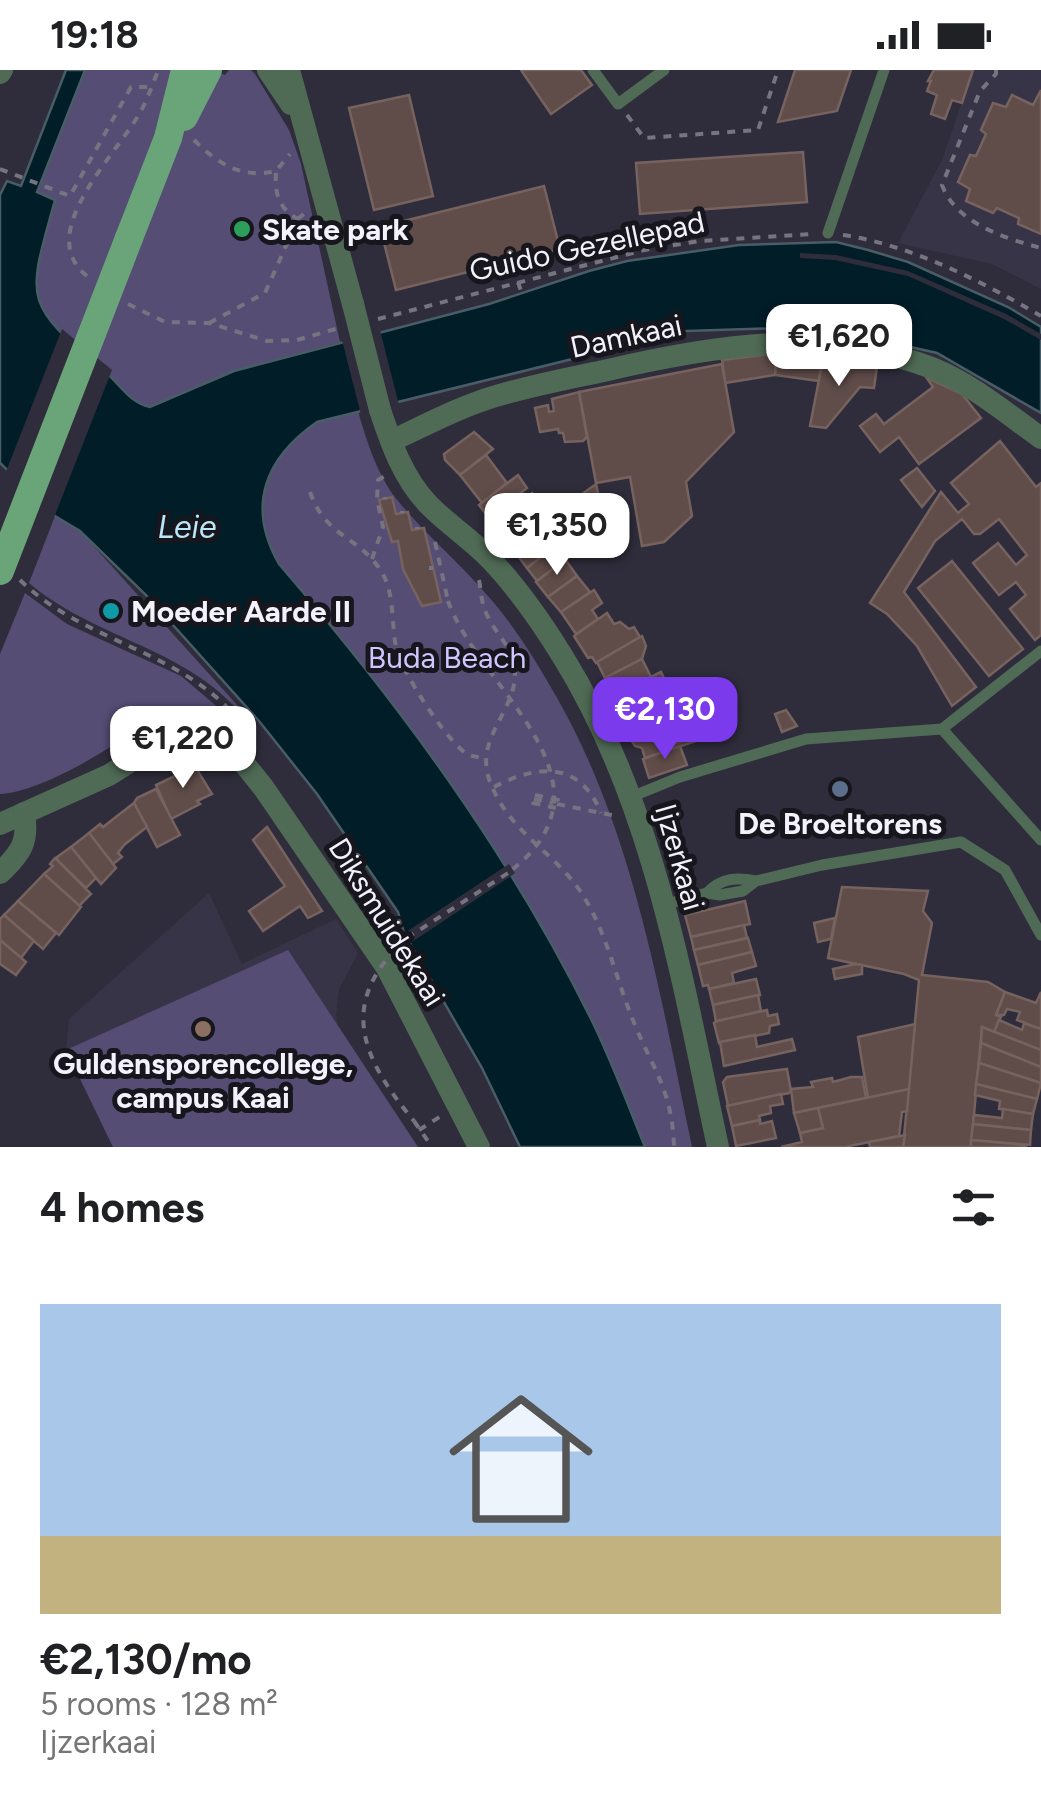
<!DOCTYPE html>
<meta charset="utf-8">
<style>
:root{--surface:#fff;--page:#f6f6f6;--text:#202124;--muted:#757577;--line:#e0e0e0;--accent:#7c3aed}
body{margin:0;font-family:Figtree,sans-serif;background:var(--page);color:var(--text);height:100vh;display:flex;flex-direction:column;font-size:38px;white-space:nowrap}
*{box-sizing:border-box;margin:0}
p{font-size:32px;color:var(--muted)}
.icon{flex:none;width:55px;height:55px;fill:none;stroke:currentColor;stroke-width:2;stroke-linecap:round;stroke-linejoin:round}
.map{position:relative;height:1077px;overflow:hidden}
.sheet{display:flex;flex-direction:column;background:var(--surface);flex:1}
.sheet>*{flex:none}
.price{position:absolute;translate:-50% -85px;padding:0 22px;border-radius:20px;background:#fff;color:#222;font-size:32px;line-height:65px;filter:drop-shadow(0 2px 5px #0008)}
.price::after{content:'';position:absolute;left:50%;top:60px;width:30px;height:22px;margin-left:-15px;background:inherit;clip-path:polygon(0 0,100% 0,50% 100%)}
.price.selected{background:var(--accent);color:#fff}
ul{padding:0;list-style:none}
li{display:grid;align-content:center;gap:20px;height:530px;padding:0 40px}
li+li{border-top:2px solid var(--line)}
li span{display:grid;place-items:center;height:310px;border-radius:0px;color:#555}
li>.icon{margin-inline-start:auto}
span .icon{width:180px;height:180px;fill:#fffc;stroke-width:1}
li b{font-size:42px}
h2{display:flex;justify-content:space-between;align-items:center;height:120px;padding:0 40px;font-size:42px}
.status{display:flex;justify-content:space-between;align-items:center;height:70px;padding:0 50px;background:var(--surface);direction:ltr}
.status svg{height:28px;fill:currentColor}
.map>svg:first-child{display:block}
.built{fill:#383448}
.green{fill:#564d75}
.water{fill:#001d28;stroke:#495d67;stroke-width:2.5}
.pier{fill:#2f2d3b}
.building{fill:#604d4a;stroke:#76625f;stroke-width:2.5}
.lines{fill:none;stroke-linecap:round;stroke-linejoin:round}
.path{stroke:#767480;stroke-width:4;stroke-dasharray:8 8;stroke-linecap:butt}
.service{stroke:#4f6a55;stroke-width:11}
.minor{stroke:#4f6a55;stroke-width:22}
.primary{stroke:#6aa479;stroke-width:28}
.path-bridge{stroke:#767480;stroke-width:4;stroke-dasharray:8 8;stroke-linecap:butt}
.minor-bridge{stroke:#4f6a55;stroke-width:22}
.primary-bridge{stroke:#6aa479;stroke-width:28}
.leisure-dot{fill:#2e9e5b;stroke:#17161d;stroke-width:4}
.culture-dot{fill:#0f9aa8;stroke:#17161d;stroke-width:4}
.service-dot{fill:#5c6f8a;stroke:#17161d;stroke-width:4}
.education-dot{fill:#8d6e63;stroke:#17161d;stroke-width:4}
.labels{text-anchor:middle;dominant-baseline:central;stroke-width:10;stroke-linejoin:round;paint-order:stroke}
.poi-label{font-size:30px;font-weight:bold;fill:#f3f1fb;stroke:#17161d;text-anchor:start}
.street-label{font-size:30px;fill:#f3f1fb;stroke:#17161d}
.park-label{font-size:30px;fill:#d0c5fe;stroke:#17161d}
.water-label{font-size:32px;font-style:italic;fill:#bae6fa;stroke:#17161d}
</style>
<div class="status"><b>19:18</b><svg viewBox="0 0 49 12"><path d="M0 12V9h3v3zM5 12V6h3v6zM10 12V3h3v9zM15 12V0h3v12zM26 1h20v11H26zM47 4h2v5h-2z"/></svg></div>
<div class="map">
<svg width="1041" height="1077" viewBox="0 0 1041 1077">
<rect width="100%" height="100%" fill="#2f2d3b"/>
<g class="built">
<polygon points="973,0 1041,0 1041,219 992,194 898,173 942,90"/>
<polygon points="209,823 242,894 336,849 358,883 339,919 336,945 340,968 113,1077 66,980 69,949"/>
</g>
<g class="green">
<path d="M85,0H212L225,5L229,0H251L255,4L289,60L301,94L340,272L234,301L150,337C129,333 119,312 102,299C22,232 28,228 54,131L37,123Z"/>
<path d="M358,341C367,372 377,405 398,431C425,464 459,492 487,525C514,555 536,591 556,626C634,762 660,925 692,1077H645C628,1035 612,992 592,951C510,784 400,635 279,494C250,443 261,377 319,352C331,346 345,344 358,341Z"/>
<path d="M55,446L80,461L238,636L235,637C179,577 91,566 29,513Z"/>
<path d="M25,523L67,554L181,606L234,651L227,656C206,647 186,643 164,651L159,642C125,671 44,722 0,724V584Z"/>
<polygon points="288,880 418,1077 113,1077 66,980"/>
</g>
<path class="water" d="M66,0H85L37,122L55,130C28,228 21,232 102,299C119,312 129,333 150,337L234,301L489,234L589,201L627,191L739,175L836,172L868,180L908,192L1008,237L1041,257V343L937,283L857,265L784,258L686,261L317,352C265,388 246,436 279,494C400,635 510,784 592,951C612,992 628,1035 645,1077H520L482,998L404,863L398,842L317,724L259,651L147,526L80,461L55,446L0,393V125L7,111L21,116Z"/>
<g class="pier">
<polygon points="800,183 836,185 908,201 1006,244 1041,264 1041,270 1004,249 908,206 835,190 800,188"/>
<polygon points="379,256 399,335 361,345 341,266"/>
<polygon points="62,259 112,300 53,450 5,404"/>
<polygon points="509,794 515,803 511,806 406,876 400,866"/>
</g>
<g class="building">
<polygon points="521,0 581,0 592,15 551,44"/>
<polygon points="795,0 851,0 837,41 778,52"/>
<polygon points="934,0 973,0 962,33 952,30 945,49 931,44 937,25 927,21 931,11 928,11"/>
<polygon points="1041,20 1041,164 1018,154 1019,148 997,138 993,143 966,131 970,119 958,112 970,85 976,86 986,64 981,60 993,33 1006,37 1012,25 1033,35"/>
<polygon points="409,25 433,126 374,140 349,38"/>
<polygon points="803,82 807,132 640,144 636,93"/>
<polygon points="544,116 560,179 396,220 380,157"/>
<polygon points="777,283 775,305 725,313 722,290"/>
<polygon points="777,283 823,289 819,311 775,305"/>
<polygon points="823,289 877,297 874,318 860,317 826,358 810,356"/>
<polygon points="722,294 734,362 686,412 692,446 664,472 642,476 630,407 596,413 579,322"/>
<polygon points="926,307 962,324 981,348 919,394 899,367 880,382 860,356 876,344 884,354 933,317"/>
<polygon points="579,322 587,367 583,371 565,372 563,363 559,363 558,359 540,362 535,338 548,335 549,342 554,341 552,329"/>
<polygon points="474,362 493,379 460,405 445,390 444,384"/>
<polygon points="1000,371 1036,417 1041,413 1041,565 1035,570 1010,539 1026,525 1016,512 999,525 973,493 998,473 1016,495 1027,485 999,449 980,464 974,464 962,449 935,471 904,522 976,617 952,636 917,576 887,544 870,533 941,422 958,443 969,434 951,413"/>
<polygon points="486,385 507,413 482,433 460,405"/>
<polygon points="917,398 935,421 922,437 901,410"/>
<polygon points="518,405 527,418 489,448 479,435"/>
<polygon points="596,414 601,437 587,447 575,429"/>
<polygon points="532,423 537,431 499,461 489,448 512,431 516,436"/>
<polygon points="392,427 396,444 408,442 412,460 424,458 441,532 422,536 403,499 398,471 392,472 379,430"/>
<polygon points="537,431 547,443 507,474 499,460"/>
<polygon points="542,447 546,452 551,448 557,455 519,485 516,481 513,483 507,474"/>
<polygon points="557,455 565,468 527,498 518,486"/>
<polygon points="575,470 581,478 537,511 527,498 562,471 566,477"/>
<polygon points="565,489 577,506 548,527 536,512"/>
<polygon points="952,491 1023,579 989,606 918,518"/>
<polygon points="577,506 590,522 561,542 548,527"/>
<polygon points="594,520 602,533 592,540 598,549 576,564 561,542"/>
<polygon points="607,543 614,554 620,552 629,559 634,557 640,567 596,593 592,587 588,588 574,566"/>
<polygon points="642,566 646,576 642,589 605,608 597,592"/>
<polygon points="642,589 651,607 614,625 605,608"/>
<polygon points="661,602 675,631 658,644 624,659 617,623"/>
<polygon points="786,640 797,656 782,662 775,644"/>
<polygon points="658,644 662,652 667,650 677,673 692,667 696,671 645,688 642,678 635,676 624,659"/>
<polygon points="680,676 687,695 649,708 643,689"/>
<polygon points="191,690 212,724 197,731 200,734 171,749 156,715 183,702 181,695"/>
<polygon points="156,719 180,765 157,777 134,733 137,728"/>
<polygon points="134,733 147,757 124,775 118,783 122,787 113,794 89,763 100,754 103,757"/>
<polygon points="267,757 322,841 308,848 300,836 263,861 249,841 285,816 253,770"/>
<polygon points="89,763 116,798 101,814 71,777"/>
<polygon points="71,777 96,808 86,818 58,791 57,787"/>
<polygon points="55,788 91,824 79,836 44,804 53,796 50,794"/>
<polygon points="44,804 81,837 59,865 18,831"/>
<polygon points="842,817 928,821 923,841 932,853 922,905 988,912 1005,922 996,945 1001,947 994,962 982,957 971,1077 903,1077 919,910 904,904 828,888"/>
<polygon points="18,831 56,863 43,879 4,845"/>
<polygon points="745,831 750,854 691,867 685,845"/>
<polygon points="4,845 34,871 21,888 0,870 0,849"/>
<polygon points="835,848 831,869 818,872 814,853"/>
<polygon points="744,855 747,868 694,880 691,867"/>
<polygon points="748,868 752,882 698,895 694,880"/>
<polygon points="0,870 26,892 16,905 0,894"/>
<polygon points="752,882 756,896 732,903 734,913 709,919 708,915 703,916 698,895"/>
<polygon points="856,894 862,895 862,904 835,909 833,899"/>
<polygon points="756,909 760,925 713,935 709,919"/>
<polygon points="1005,922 1036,933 1041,922 1041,959 1017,950 1020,942 1007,939 1004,945 996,945"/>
<polygon points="758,925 761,941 716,952 713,935"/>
<polygon points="767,940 768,946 777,944 779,954 770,956 769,963 719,973 714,953 717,951"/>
<polygon points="999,950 1022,960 1024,953 1041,959 1041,980 994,962"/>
<polygon points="915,954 909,1019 868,1028 858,967"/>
<polygon points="982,957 1041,980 1041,997 981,973"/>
<polygon points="755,965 757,977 792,969 795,980 724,996 720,972"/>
<polygon points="981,973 1041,997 1041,1013 979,993"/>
<polygon points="979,993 1041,1013 1037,1029 976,1014"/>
<polygon points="787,999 791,1021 789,1023 728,1036 723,1012 727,1007"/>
<polygon points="851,1007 862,1007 866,1028 794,1043 791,1019 813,1017 811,1012 832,1008 833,1012"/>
<polygon points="976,1014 1037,1029 1033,1044 999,1039 1000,1031 975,1025"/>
<polygon points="909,1019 907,1041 902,1042 899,1066 845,1077 781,1077 802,1072 800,1063 823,1058 818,1038"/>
<polygon points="781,1024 783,1034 770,1036 771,1043 759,1046 760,1050 732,1056 727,1036"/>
<polygon points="818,1038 823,1058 800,1063 794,1043"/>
<polygon points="1003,1039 1033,1044 1031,1060 973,1054 974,1045 1002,1048"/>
<polygon points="760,1050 760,1054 772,1051 776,1068 736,1076 732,1056"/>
<polygon points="973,1054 1031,1060 1030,1075 971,1070"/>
<polygon points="905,1065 903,1077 870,1077 869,1072"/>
<polygon points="971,1070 1026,1075 1026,1077 971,1077"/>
</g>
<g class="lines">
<g class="path">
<path d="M996,0V4L980,21L942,115C956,153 1004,168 1041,178"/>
<polyline points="627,45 644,68 758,60 778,0"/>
<path d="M194,70C218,94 242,109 276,101L290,84"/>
<polyline points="0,99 70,126 131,17 150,17"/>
<path d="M276,103C274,123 280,140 298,149"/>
<path d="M843,165C911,175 981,211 1041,246"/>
<path d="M87,206C31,162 123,79 143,37C149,25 153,13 158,1"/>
<polyline points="518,212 523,227"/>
<polyline points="128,234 165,252 209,253 267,271 297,270 339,258"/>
<polyline points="378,249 644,180 699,171 813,164"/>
<polyline points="209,253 265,223 298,149 306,142"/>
<path d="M310,422C326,468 358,465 381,501C395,523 391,552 396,577C400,599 449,676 469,685C474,687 479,687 484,688"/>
<polyline points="385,427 385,429"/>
<polyline points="402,441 402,443"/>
<polyline points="417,457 417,459"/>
<polyline points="435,472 448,531"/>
<polyline points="372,489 383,457 377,429 378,410 385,406"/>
<polyline points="429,498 433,498"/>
<path d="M20,510C84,573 185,581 241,653"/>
<path d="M479,510C481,520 481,530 485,540C492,561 514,577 515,601C517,640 475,667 489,709C509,765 557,782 584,827C608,866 617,913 635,955C655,1003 672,1021 674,1077"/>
<path d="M494,717C538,694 580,691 601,743"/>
<polygon points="535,725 558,730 556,738 533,733"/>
<polyline points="534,729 553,733"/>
<polyline points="557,734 616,746"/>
<polyline points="407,868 508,803"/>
<polyline points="414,1051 432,1077"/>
<polyline points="419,1060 441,1046"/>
</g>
<g class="service">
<polyline points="593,0 618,34 664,0"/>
<polyline points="828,163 884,0"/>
<polyline points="942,659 1041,770"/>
<polyline points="631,727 680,707 806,669 942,659 1041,581"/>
<path d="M707,823C721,808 736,807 756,811"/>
<polyline points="663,835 707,823 720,825 743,821 756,811 822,795 961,772 1005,800 1041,865"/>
</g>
<g class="minor">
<polyline points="268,0 291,34"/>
<polyline points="289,0 353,234"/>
<polyline points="0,3 2,0"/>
<path d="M380,340C391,373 403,408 428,434C447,454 471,469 490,489C518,518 542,553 563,587C654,734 682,910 718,1077"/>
<path d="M391,371C426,355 459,337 496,326C533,315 571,308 608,300C716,275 825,257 932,298C972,314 1006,343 1041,368"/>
<polyline points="0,754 109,705 177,662 202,660 226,671 263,717 387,898 479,1077"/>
<path d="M0,803C21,783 29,772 24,743"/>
</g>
<g class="primary">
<polyline points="184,47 208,0"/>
<polyline points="129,168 168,68 185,0"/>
</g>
<g class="path-bridge">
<path d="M448,531C479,619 628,712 508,803"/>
<path d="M407,868C337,932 360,986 414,1051"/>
</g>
<polyline class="minor-bridge" points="353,234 380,340"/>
<polyline class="primary-bridge" points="0,501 129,168"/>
</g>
<circle class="leisure-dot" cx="242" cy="159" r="10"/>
<circle class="culture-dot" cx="111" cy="541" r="10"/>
<circle class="service-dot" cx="840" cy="719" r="10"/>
<circle class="education-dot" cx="203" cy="959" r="10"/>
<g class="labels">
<g class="poi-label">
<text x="262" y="159">Skate park</text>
<text x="131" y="541">Moeder Aarde II</text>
<text x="840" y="753" text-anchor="middle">De Broeltorens</text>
<text x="203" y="993" text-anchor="middle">Guldensporencollege,<tspan x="203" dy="34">campus Kaai</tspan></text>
</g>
<g class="street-label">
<text transform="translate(587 176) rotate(-12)">Guido Gezellepad</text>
<text transform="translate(626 266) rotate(-12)">Damkaai</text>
<text transform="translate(680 787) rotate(74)">Ijzerkaai</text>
<text transform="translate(387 852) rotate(58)">Diksmuidekaai</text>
</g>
<g class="park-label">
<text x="447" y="587">Buda Beach</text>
</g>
<g class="water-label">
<text x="187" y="457">Leie</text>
</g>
</g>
</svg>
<b class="price" style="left:839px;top:319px">€1,620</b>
<b class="price" style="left:557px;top:508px">€1,350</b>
<b class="price selected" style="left:665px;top:692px">€2,130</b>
<b class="price" style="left:183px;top:721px">€1,220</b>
</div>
<section class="sheet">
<h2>4 homes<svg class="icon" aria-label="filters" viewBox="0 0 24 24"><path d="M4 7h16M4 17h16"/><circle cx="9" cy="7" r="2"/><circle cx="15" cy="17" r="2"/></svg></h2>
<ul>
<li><span style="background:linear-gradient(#a9c7e8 75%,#c2b280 0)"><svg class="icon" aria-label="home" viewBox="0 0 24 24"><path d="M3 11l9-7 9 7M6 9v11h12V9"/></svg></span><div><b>€2,130/mo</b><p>5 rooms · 128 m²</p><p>Ijzerkaai</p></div></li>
</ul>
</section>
